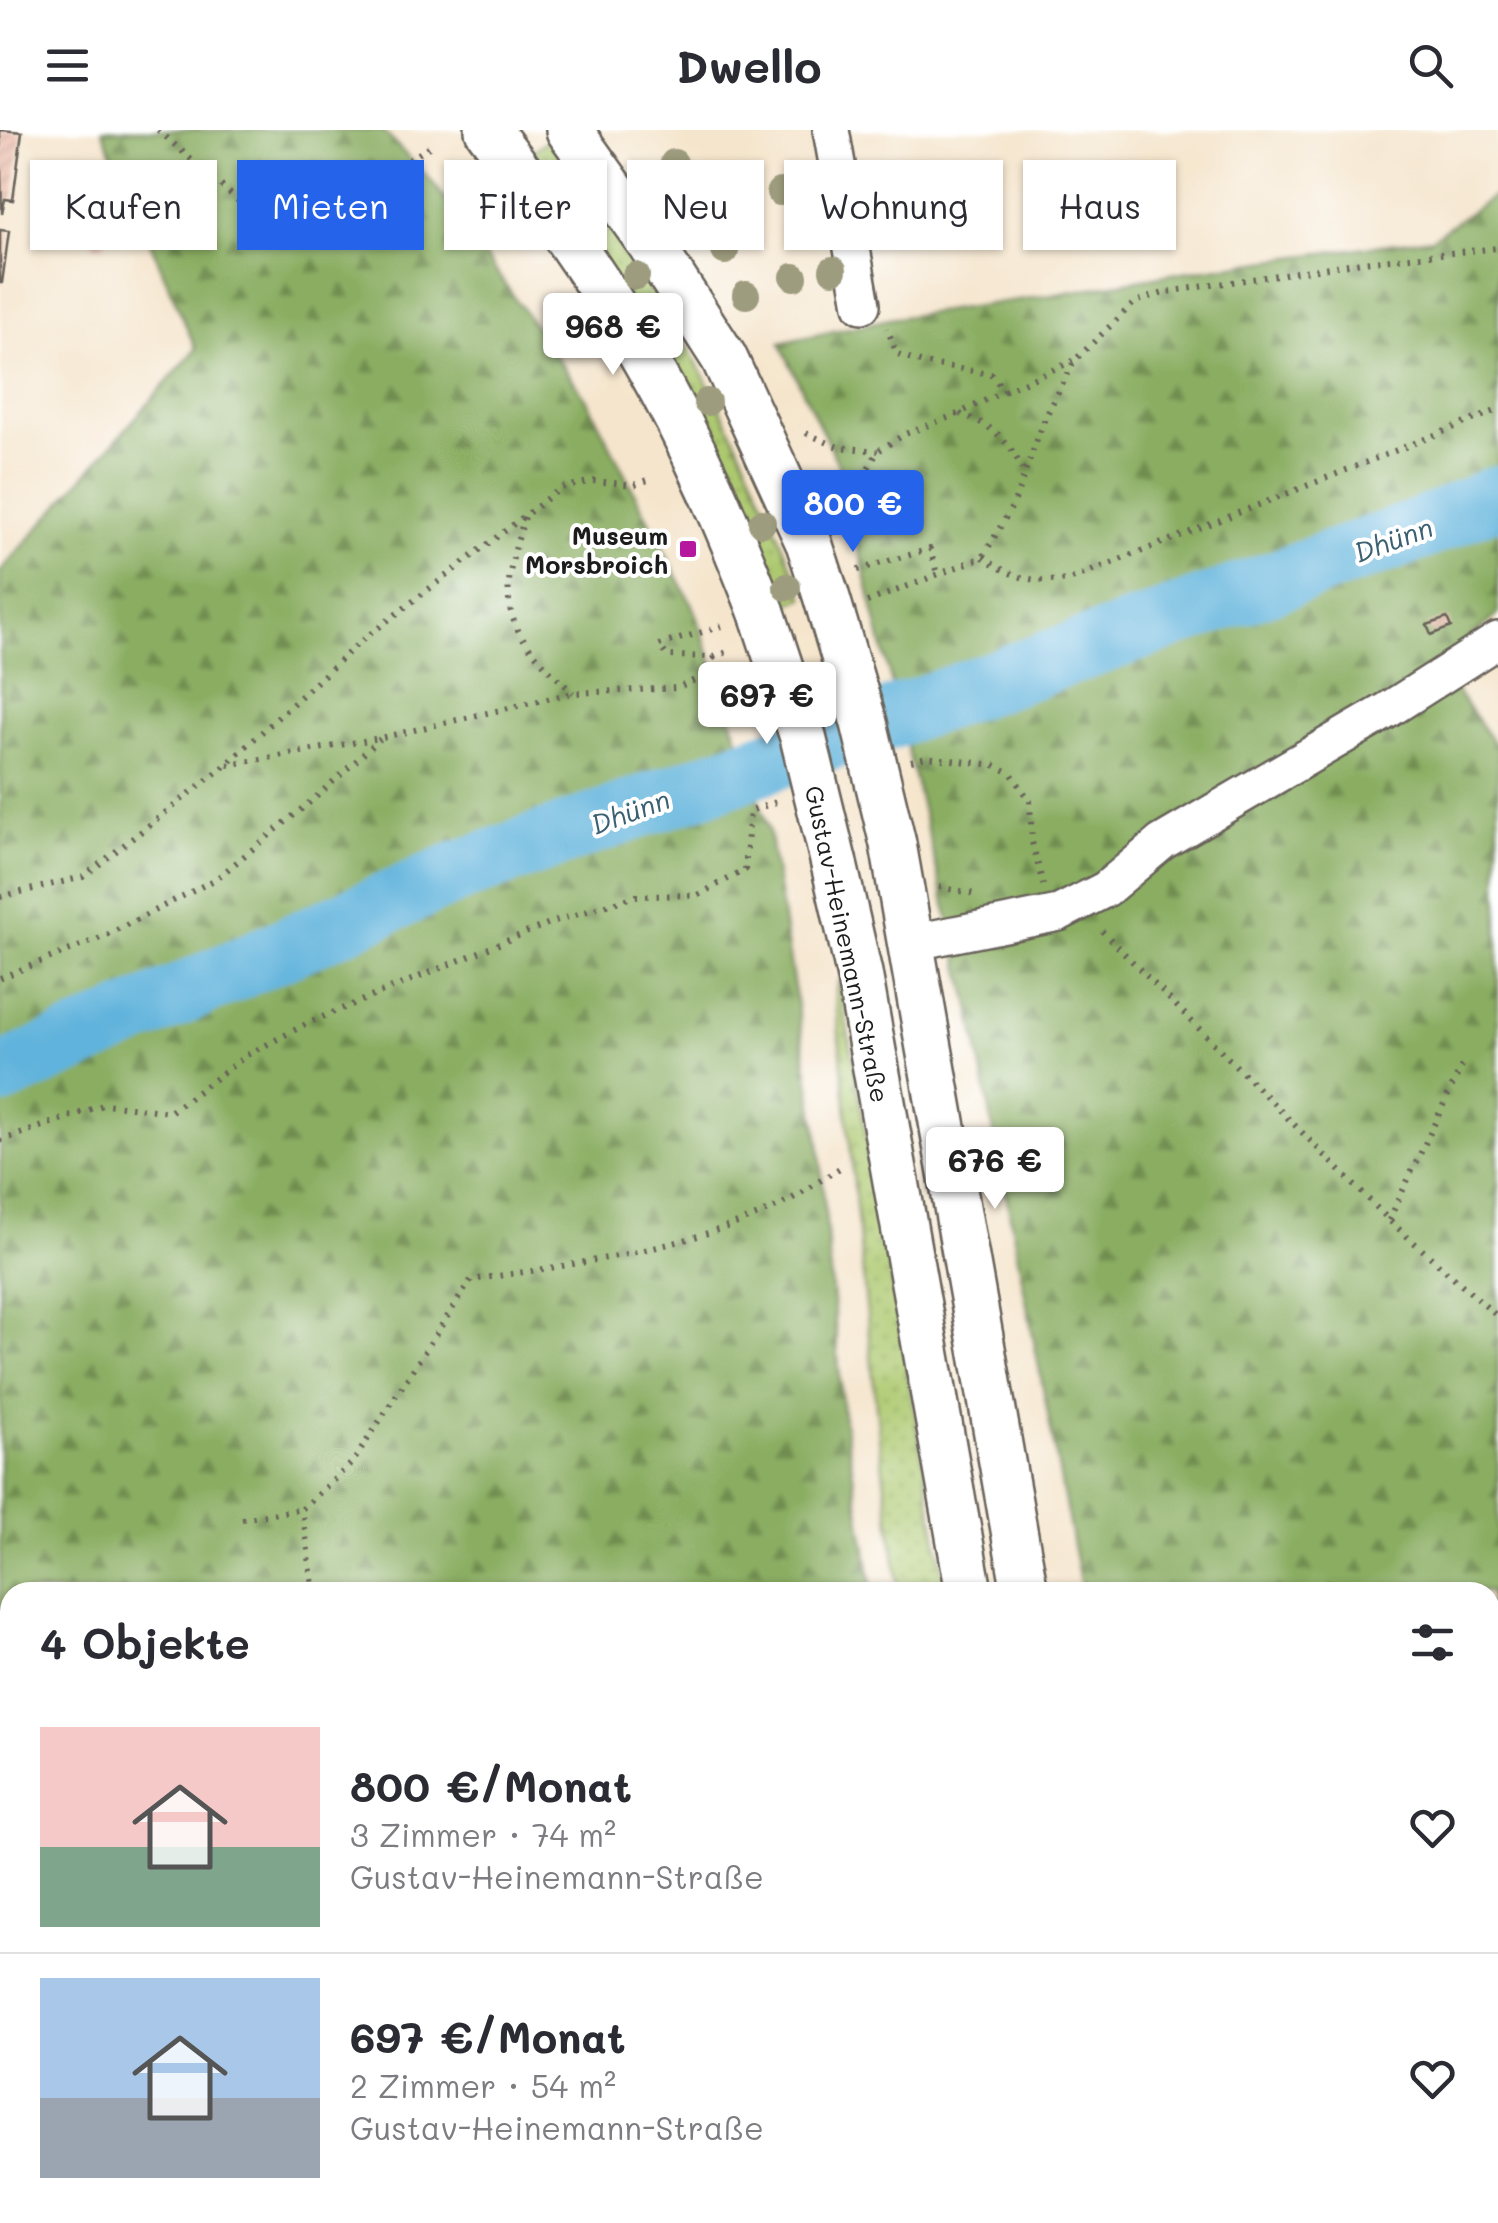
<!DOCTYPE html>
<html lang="de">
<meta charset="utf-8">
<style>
:root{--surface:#fff;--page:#f7f7f7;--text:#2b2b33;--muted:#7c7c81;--line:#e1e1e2;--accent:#2563eb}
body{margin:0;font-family:Mali,sans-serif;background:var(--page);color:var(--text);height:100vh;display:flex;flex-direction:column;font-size:38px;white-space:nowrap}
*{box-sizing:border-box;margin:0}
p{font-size:32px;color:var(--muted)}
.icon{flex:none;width:55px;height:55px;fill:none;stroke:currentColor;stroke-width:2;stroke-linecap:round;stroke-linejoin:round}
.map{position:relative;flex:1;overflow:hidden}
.panel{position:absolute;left:0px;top:1452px;width:1500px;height:642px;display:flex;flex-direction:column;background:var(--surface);border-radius:30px 30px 0 0;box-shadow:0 2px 8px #0004}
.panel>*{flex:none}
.top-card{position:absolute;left:30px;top:30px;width:1440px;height:90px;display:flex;gap:20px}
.price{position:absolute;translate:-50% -85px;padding:0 22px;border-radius:10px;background:#fff;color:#222;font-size:32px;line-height:65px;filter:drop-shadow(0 2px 5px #0008)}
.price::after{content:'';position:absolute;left:50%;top:60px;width:30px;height:22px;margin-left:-15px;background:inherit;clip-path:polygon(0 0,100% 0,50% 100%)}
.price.active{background:var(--accent);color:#fff}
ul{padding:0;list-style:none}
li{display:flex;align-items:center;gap:30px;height:250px;padding:0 40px}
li+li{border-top:2px solid var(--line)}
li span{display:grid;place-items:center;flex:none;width:280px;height:200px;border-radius:0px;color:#555}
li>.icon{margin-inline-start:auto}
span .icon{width:120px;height:120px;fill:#fffc;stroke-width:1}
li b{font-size:42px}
h2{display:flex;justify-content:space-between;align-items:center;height:120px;padding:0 40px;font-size:42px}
.tag{padding:0 35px;border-radius:0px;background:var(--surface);box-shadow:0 2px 8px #0004;font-size:35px;line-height:90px}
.tag.active{background:var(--accent);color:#fff}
header{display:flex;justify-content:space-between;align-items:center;height:130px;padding:0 40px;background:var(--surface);font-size:45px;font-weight:700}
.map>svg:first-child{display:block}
.grass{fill:url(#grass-dots);stroke:#647246;stroke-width:2.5}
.forest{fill:url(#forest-firs);stroke:#53643f;stroke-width:2.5}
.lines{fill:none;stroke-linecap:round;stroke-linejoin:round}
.river{stroke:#60b3dc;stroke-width:62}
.building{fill:url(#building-hatch)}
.minor-casing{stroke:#68625a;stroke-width:40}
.major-casing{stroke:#68625a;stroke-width:50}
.path{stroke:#68625a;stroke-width:6;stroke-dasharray:2.5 8;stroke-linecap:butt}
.minor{stroke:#fff;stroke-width:35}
.major{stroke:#fff;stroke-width:45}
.rail{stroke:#1c1c1c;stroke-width:8;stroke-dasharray:15 8;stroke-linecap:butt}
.major-bridge-casing{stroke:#68625a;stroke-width:50;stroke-linecap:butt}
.major-bridge{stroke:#fff;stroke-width:45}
.tree{fill:#9e9c7e}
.poi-dot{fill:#b5179e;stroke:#fff;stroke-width:4}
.labels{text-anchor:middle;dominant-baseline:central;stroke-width:8;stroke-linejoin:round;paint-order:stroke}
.poi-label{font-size:25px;font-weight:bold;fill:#1c1c1c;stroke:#fff;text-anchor:end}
.street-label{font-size:25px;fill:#1c1c1c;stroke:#fff}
.water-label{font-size:28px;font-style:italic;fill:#3b6072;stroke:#fff}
</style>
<header><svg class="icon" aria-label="menu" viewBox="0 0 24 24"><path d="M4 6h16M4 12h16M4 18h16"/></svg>Dwello<svg class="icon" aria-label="search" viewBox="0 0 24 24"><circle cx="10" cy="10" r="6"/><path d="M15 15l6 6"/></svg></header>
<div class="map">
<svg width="1498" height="2093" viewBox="0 0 1498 2093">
<defs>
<pattern id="grass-dots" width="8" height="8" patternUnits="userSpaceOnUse" patternTransform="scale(2.5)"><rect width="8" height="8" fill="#adc970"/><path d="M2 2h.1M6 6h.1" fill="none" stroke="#94ac60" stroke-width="1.8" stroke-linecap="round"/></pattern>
<pattern id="forest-firs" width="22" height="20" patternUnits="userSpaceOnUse" patternTransform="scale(2.5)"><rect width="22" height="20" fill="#8aad62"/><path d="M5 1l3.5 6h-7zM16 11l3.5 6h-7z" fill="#708c50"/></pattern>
<pattern id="building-hatch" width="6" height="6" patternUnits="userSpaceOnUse" patternTransform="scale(2.5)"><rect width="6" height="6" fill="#e8b6a3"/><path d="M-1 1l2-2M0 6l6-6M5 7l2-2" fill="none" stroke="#c69c8c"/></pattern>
</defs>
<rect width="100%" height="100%" fill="#fff"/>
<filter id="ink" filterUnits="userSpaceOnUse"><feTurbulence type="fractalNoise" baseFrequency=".01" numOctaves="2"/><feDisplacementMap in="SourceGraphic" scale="20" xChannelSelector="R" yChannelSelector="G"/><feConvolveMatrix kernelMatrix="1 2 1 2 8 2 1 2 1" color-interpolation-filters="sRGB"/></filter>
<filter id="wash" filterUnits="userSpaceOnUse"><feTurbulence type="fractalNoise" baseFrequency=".0048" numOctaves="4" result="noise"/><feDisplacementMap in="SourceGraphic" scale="40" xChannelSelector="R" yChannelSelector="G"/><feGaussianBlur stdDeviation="2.25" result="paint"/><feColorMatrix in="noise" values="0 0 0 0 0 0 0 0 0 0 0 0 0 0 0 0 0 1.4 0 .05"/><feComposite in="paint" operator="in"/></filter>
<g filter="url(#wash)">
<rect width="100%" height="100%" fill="#f5e5cc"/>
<g class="grass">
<path d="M549,9C663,156 737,295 804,468L781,477L529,24Z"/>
<polygon points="839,849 946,1462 899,1462 880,1317 835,864"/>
</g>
<g class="forest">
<polygon points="102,0 382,0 434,54 587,270 695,481 769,701 819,1012 843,1284 873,1462 10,1462 10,1947 0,1945 0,442 196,219"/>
<polygon points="1498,63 1498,485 1437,534 1498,619 1498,1785 1490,1793 1490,1462 1082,1462 969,872 838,334 780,213 889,189 1052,165 1183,142 1432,108"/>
</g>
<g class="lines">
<polyline class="river" points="0,945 450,745 1422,399 1498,366"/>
</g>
<g id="blocks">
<g class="building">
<polygon points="0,0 22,2 13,70 5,69 2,84"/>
<polygon points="0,100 9,101 2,153 0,153"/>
<polygon points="94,100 106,102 104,116 92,115"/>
<polygon points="1447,488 1451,497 1431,505 1427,495"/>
<polygon points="1498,1952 1498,2025 1490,2018 1490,1960"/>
</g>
</g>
</g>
<g filter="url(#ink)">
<use href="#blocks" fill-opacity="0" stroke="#68625a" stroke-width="2.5"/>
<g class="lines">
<g class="minor-casing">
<g id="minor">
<polyline points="831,0 862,175"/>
<polyline points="910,813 1059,783 1106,759 1162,712 1388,580 1498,510"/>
<polyline points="1490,1867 1498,1859"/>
</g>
</g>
<g class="major-casing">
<g id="major">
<path d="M488,0C545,75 601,152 647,233C693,313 729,398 762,483"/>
<polyline points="569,0 650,113 724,228 809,413 825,462"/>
<polyline points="893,714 1025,1462"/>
<polyline points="834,734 859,843 969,1462"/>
<polyline points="1079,2085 1080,2093"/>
<polyline points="1135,2085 1137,2093"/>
</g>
</g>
<g class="path">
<polyline points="158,0 251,82 274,95 315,92 435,13"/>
<polyline points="1004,261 1073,231"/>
<path d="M960,284C993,295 1010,311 1024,343"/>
<polyline points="806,303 838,317 878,321"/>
<path d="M525,387C494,479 505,498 573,563"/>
<polyline points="843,395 858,356 878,321 905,304 958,284 1004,261 991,244 923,233 897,224 887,198"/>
<path d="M983,427C1011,448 1034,453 1069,450L1498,280"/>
<polyline points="858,440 930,419 938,447"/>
<polyline points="867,472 983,427 1014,373 1045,288 1075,230 1135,172 1167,162 1362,132 1498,118"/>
<polyline points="722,496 659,515 667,526 714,527 733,520"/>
<polyline points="911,631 926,627 994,635 1011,643 1030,671 1032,712 1043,755"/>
<polyline points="228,635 380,608 573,563 677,558 699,548 714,527"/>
<polyline points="939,757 975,764"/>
<polyline points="0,767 83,747 226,635 361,511 561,358 593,351 634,355 651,349"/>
<polyline points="1102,801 1391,1092 1498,1187"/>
<polyline points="0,848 103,807 216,749 315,668 380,609"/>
<polyline points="0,1011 106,974 170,982 247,925 310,892 552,792 636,766 698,765 745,740 750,681 779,671"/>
<polyline points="1389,1090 1465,929"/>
<polyline points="242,1389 302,1379"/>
<path d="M314,1462L302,1379L353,1332L471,1150C570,1135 670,1122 763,1083C791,1072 817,1052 843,1036"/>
<polyline points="0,1700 10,1703"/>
<polyline points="1490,1798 1498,1790"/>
<polyline points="0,2090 19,2093"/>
</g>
<use href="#minor" class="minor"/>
<use href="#major" class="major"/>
<g class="rail">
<polyline points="0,1983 10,1985"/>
<polyline points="0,2006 10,2008"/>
<polyline points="572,2085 655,2093"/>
<polyline points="840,2085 938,2093"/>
</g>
<g class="major-bridge-casing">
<g id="major-bridge">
<polyline points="825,462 864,593 893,714"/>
<polyline points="762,483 803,607 834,734"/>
</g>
</g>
<use href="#major-bridge" class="major-bridge"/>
</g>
<g class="tree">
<circle cx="674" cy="33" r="14"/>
<circle cx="555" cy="42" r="14"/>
<circle cx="819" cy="55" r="14"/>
<circle cx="780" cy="62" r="14"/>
<circle cx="742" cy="69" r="14"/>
<circle cx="698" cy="76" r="14"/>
<circle cx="725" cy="121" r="14"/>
<circle cx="833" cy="140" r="14"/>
<circle cx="636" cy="146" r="14"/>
<circle cx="794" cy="147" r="14"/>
<circle cx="746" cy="165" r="14"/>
<circle cx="668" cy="200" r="14"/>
<circle cx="707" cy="272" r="14"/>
<circle cx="762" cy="393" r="14"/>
<circle cx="787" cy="457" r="14"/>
</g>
</g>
<rect class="poi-dot" x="678" y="409" width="20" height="20" rx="5"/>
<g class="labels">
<g class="poi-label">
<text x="668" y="405">Museum<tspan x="668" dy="29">Morsbroich</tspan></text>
</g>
<g class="street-label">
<text transform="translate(848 814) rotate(78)">Gustav-Heinemann-Straße</text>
</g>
<g class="water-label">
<text transform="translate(1393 409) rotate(-20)">Dhünn</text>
<text transform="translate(630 681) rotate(-20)">Dhünn</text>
</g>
</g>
</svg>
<b class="price" style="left:613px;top:248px">968 €</b>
<b class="price active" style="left:853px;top:425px">800 €</b>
<b class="price" style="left:767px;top:617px">697 €</b>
<b class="price" style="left:995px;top:1082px">676 €</b>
<div class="top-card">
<a class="tag">Kaufen</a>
<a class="tag active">Mieten</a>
<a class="tag">Filter</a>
<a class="tag">Neu</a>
<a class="tag">Wohnung</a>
<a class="tag">Haus</a>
</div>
<section class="panel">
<h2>4 Objekte<svg class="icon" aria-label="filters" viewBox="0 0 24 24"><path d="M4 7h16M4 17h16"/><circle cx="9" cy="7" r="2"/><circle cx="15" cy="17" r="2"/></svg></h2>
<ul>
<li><span style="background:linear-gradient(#f6c9c9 60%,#7fa58c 0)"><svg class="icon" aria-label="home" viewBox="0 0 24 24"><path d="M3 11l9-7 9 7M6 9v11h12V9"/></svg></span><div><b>800 €/Monat</b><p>3 Zimmer · 74 m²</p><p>Gustav-Heinemann-Straße</p></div><svg class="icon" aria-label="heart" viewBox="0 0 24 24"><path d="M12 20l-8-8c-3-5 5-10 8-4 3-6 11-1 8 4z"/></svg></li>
<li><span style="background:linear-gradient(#a9c7e8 60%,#9aa5b1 0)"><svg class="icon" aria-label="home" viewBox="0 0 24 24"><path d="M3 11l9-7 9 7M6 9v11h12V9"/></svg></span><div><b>697 €/Monat</b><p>2 Zimmer · 54 m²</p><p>Gustav-Heinemann-Straße</p></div><svg class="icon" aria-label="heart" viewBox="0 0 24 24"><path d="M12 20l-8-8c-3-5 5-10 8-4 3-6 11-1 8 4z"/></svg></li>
</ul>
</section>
</div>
